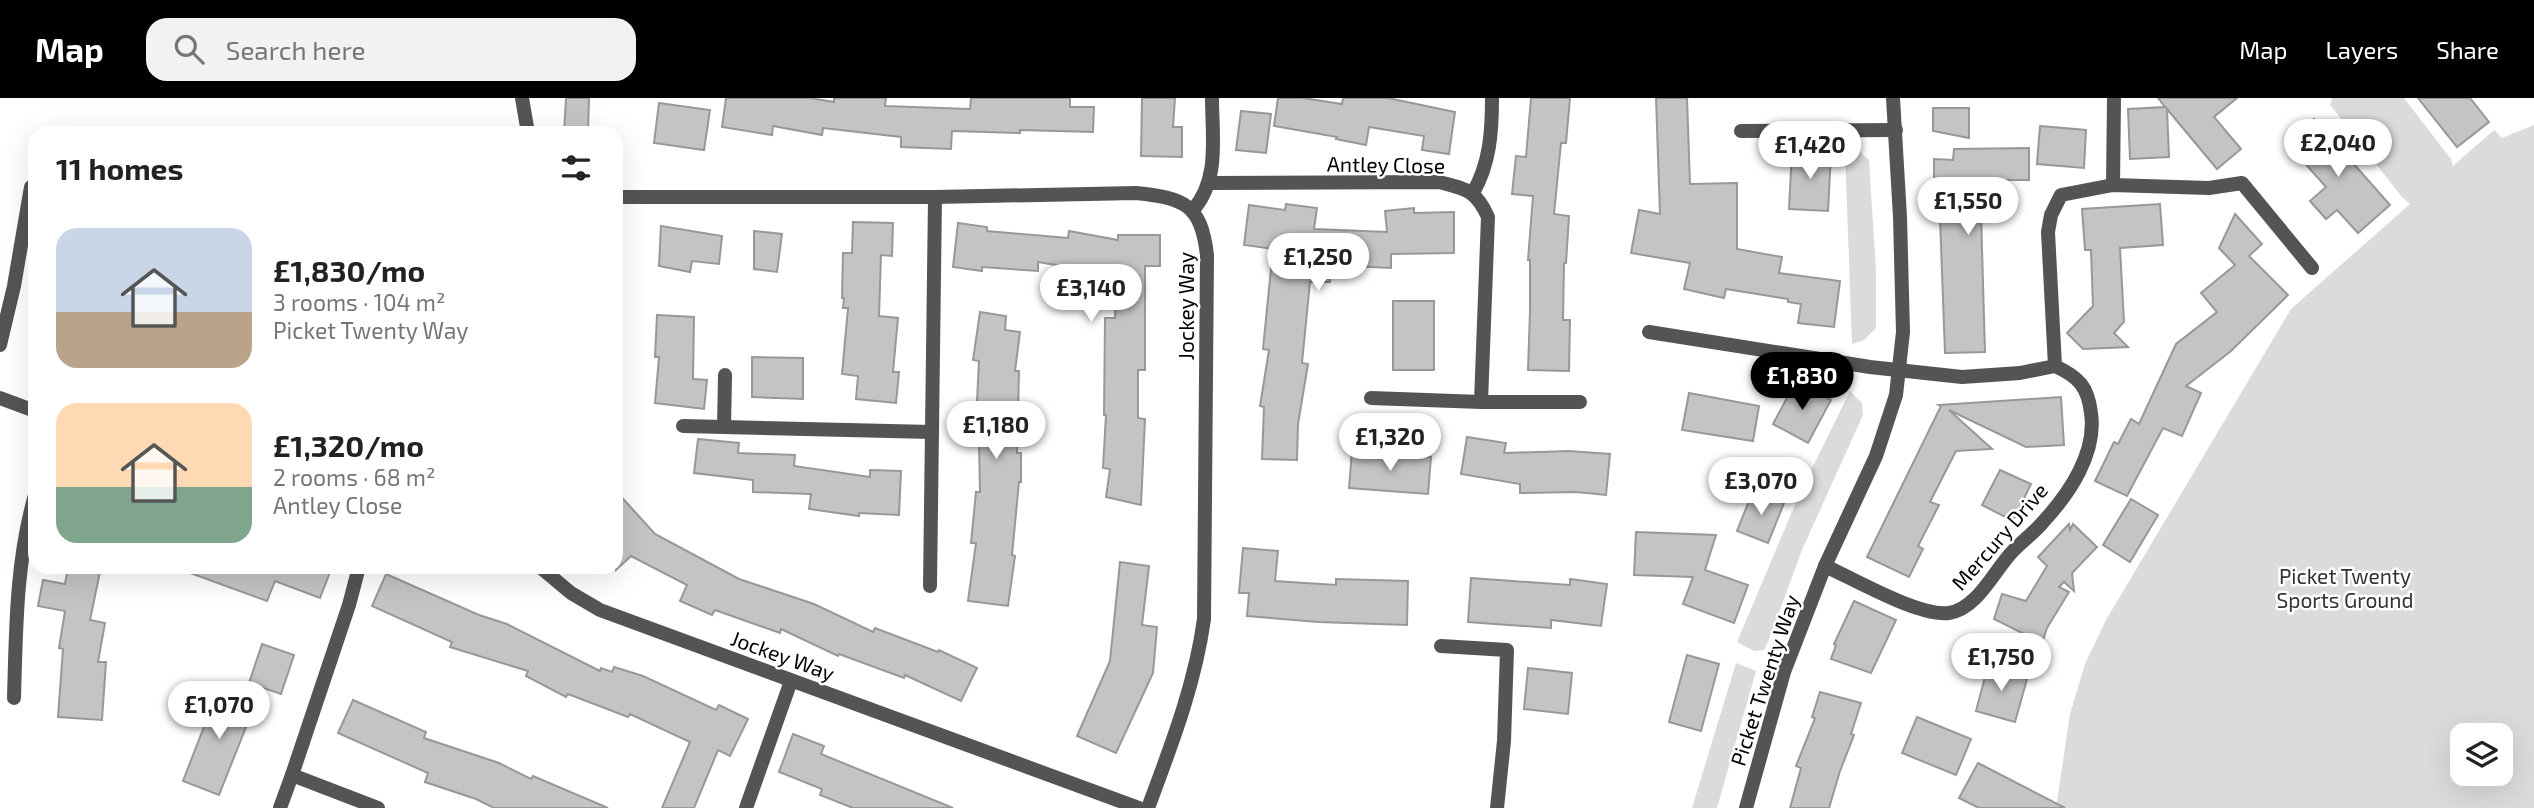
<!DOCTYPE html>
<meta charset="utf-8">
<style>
:root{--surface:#fff;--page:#f2f2f2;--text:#222;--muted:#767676;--accent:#000}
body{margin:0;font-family:"Exo 2",sans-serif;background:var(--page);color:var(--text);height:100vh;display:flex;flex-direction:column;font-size:26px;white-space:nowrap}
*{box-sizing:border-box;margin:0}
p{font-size:23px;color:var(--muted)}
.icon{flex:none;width:38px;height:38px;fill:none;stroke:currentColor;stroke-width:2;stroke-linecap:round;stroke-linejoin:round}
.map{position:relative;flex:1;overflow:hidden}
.details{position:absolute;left:28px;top:28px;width:595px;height:448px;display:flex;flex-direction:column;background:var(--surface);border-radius:21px;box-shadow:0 7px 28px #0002}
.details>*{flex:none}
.fabs{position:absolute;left:2450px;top:625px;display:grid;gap:14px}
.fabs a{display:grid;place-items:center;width:63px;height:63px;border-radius:14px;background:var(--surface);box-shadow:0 7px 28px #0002;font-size:35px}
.price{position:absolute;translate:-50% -60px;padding:0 16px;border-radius:24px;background:#fff;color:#222;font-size:23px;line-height:46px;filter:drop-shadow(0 2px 4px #0008)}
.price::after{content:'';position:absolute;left:50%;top:42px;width:21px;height:16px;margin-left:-10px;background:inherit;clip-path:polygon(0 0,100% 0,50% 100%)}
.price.current{background:var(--accent);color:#fff}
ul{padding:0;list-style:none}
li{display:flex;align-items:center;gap:21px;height:175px;padding:0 28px}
li span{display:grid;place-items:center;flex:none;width:196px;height:140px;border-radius:21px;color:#555}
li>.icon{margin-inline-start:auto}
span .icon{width:84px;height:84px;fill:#fffc;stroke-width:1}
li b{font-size:30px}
h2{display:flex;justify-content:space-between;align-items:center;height:84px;padding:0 28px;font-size:30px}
header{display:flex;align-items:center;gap:42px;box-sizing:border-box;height:98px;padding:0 35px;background:var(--accent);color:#fff}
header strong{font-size:33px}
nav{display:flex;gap:38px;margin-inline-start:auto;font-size:24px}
.search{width:490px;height:63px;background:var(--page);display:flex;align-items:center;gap:18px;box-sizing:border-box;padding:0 24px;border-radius:21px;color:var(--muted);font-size:26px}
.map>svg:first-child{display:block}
.green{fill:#dbdbdb;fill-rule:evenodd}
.building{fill:#c4c4c4;stroke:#989898;stroke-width:2}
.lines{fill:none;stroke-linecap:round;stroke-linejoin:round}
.street{stroke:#545454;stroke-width:14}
.labels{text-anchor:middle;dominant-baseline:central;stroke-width:5;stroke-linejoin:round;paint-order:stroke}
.street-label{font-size:21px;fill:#000;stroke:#fff}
.park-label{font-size:21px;fill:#323232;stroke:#fff}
</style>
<header>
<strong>Map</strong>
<div class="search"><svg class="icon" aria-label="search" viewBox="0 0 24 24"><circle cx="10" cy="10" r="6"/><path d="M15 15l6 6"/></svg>Search here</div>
<nav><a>Map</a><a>Layers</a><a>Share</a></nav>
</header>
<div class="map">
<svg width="2534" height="710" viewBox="0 0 2534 710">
<rect width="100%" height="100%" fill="#fff"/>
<g class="green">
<path d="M2332,0H2404L2451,61L2453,68L2494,32L2502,40L2534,27V710H2056L2070,616L2085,566L2106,522L2291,211L2410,106L2401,98L2335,13L2330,7ZM2462,637H2501V676H2462Z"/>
<polygon points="1845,52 1858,52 1869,62 1876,172 1876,230 1864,242 1852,246"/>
<polygon points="1850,293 1862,305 1863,317 1802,452 1768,544 1764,552 1754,553 1737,544 1800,395"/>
<polygon points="1736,565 1756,573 1717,710 1692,710"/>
</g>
<g class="building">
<polygon points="566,0 589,0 588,35 564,35"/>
<polygon points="726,0 810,0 834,4 834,0 886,0 885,8 970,11 971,0 1070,0 1070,9 1094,9 1093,34 1020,32 1020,35 952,33 951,51 901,49 901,39 823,30 822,37 773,28 772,37 722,29"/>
<polygon points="1142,0 1175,0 1173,29 1182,29 1182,59 1141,58"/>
<polygon points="1278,0 1303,0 1342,6 1343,0 1388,0 1455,14 1449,56 1422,52 1424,38 1369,29 1366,47 1336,41 1337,39 1274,28"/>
<polygon points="1531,0 1570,0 1566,45 1561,45 1554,116 1569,118 1566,165 1564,165 1563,222 1570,222 1569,273 1528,272 1530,213 1530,162 1528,162 1533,98 1512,96 1516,58 1526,59"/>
<polygon points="1656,0 1687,0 1690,86 1737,85 1737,151 1782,159 1779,175 1840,183 1834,229 1798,225 1801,206 1788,204 1788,201 1726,191 1724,200 1684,191 1690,165 1631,155 1639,112 1660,116"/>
<polygon points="2158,0 2237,0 2214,19 2241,51 2217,71 2167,11 2169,59 2130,61 2128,11 2165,9"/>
<polygon points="2418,0 2470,0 2489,24 2457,49"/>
<polygon points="659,5 710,12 704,52 654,45"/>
<polygon points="1933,10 1969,10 1969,40 1933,33"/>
<polygon points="1241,13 1271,16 1266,55 1236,52"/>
<polygon points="2314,21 2390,107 2358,135 2337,112 2326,121 2310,103 2326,89 2287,45"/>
<polygon points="2040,28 2086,32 2084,70 2037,66"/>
<polygon points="2029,50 2029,82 1980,82 1985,254 1945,255 1939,93 1934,93 1934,61 1953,62 1954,51"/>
<polygon points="1792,53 1831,55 1828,113 1789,111"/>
<polygon points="1286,106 1317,110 1314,131 1387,134 1385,113 1414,110 1414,115 1454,114 1454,155 1391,156 1391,170 1330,167 1330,184 1310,184 1302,265 1308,266 1298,326 1297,362 1262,361 1264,309 1260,308 1269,252 1263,251 1273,151 1244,147 1249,107 1285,112"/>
<polygon points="2160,106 2163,147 2120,150 2124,224 2114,235 2128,249 2083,251 2067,235 2093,208 2091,152 2085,152 2082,111"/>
<polygon points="2235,116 2262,146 2249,158 2288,197 2231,253 2186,288 2201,295 2182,338 2163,330 2127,398 2095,383 2114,344 2118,346 2131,321 2139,326 2176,246 2217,214 2201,195 2235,167 2219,150"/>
<polygon points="853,124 893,125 892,158 881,157 879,218 898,220 893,274 899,274 896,305 856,301 858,278 842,276 848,210 843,210 844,200 842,200 843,155 852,155"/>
<polygon points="958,125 987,129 987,133 1068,140 1069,133 1118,142 1118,137 1160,137 1160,168 1145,168 1145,272 1138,272 1138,320 1145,321 1141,407 1106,399 1110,371 1103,370 1106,317 1104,317 1105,220 1115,220 1116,177 1038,164 1038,173 982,169 982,173 953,169"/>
<polygon points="661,128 722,138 719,166 692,163 690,174 659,168"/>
<polygon points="754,133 782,136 777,174 754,171"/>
<rect x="1393" y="203" width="41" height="69"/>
<polygon points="980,214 1006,218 1005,232 1020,234 1015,273 1019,273 1017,355 1021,355 1021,384 1019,384 1012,457 1015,458 1008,508 968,503 976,445 971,445 976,394 980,394 979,345 975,344 979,263 973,262"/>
<polygon points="657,217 694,219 693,281 707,282 704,311 655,305 659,259 655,259"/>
<polygon points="752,259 803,260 803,301 752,299"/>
<polygon points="1796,283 1831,302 1808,345 1773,326"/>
<polygon points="1689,295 1759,308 1753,343 1682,332"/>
<polygon points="2061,299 2064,347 2026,349 1949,312 1992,351 1956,353 1930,404 1939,407 1918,448 1923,451 1909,479 1867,459 1941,308 1939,307"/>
<polygon points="1467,339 1506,345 1504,355 1569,353 1610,356 1606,397 1576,394 1520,395 1520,386 1461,376"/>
<polygon points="698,341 739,345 738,355 795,357 794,368 870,379 870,372 901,373 899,417 859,415 859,418 809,411 811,396 753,394 753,382 694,375"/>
<polygon points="1352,353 1431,359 1428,396 1349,390"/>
<polygon points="2000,372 2031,386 2013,423 1982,407"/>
<polygon points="616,393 655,436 739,481 814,506 873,534 875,530 938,554 939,552 977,570 961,603 905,577 904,580 839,556 838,558 781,531 780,535 715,512 712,517 680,503 687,487 631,458 616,472"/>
<polygon points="1753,393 1784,405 1768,445 1737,433"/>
<polygon points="2131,401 2158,417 2130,464 2103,447"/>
<polygon points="2069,426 2070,432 2073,426 2097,449 2072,475 2074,493 2064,484 2059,489 2069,494 2047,530 2042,545 1994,521 2002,496 2026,503 2047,468 2038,459"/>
<polygon points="1636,434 1716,437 1705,472 1748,487 1734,525 1683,506 1693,479 1634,477"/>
<polygon points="1243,450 1278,453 1275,483 1336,487 1336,481 1408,483 1407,527 1318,524 1247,518 1249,495 1239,495"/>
<polygon points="1120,464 1149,468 1142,527 1157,529 1153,575 1116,655 1077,638 1110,563"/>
<polygon points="68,469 101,469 90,522 105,525 98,564 106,564 102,622 58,619 63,551 59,550 65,513 38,508 43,482 65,486"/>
<polygon points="182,469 332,469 320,500 275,483 267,503 182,472"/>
<polygon points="386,476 479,517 507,526 600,573 601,570 612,574 614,569 643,578 716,612 719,607 748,621 730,658 718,652 694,710 662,710 690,644 630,616 628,619 568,596 566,599 526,578 528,573 450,549 452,544 372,508"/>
<polygon points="1471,480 1570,487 1570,481 1607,486 1601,528 1551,522 1551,530 1468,524"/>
<polygon points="1854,503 1896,522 1871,575 1831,561 1836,547 1834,546"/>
<polygon points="262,546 294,557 281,596 249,585"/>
<polygon points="1687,557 1719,566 1701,633 1669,624"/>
<polygon points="1989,564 2027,581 2015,624 1976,613"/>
<polygon points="1528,570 1572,575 1568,616 1524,611"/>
<polygon points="219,590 256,604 219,697 183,683"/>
<polygon points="1820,594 1861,605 1851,636 1854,637 1840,673 1829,710 1790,710 1801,670 1796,668 1815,620 1812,619"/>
<polygon points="353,602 426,634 424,640 499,665 531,681 533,678 608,710 494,710 476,701 425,684 428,675 338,635"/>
<polygon points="1917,619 1971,641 1956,677 1902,655"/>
<polygon points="793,636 824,648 821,656 953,710 853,710 820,697 822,691 779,674"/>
<polygon points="1978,665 2065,710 1979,710 1959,700"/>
</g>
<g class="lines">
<g class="street">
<polyline points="522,0 528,35"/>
<polyline points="1741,33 1896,32"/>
<path d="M1210,85L1439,84C1466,91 1476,92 1488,119L1481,304"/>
<polyline points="2113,87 2114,0"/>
<path d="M1473,95C1490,65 1492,34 1492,0"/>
<path d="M616,99H935L1136,95C1184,100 1201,106 1207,157L1204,521C1195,587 1171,648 1148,710"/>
<path d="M1193,112C1220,81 1212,39 1212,0"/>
<polyline points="1649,234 1870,269 1962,279 2020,275 2055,268"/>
<polyline points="0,247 14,188 31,89"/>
<polyline points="0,300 35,313"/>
<polyline points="1371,300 1481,304 1580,304"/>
<polyline points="683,328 932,334"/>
<polyline points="724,329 725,277"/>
<path d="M1825,468C1854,481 1919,519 1949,515C1977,511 1994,473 2012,454C2022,443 2034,435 2043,424C2069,396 2097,355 2091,315C2088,289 2079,279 2055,268L2048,134L2051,117L2061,97L2113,87L2209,90L2242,85L2312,170"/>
<polyline points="359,469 349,507 292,677 378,710"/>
<polyline points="540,469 571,495 600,512 1139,710"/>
<polyline points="930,488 935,99"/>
<polyline points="1441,548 1507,552 1504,643 1497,710"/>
<path d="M14,600C16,532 16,463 35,397"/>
<polyline points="280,710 292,677"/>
<polyline points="746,710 791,583"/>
<polyline points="1746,710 1784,574 1825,468 1876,358 1896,297 1903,234 1900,119 1893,0"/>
</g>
</g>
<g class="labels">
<g class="street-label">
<text transform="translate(1386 66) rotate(1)">Antley Close</text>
<text transform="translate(1185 208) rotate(-90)">Jockey Way</text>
<text transform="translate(1999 438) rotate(-49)">Mercury Drive</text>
<text transform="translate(783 557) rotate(20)">Jockey Way</text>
<text transform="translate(1764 582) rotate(-72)">Picket Twenty Way</text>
</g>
<g class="park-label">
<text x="2345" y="477">Picket Twenty<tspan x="2345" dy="24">Sports Ground</tspan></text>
</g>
</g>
</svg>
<div class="fabs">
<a><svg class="icon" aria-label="layers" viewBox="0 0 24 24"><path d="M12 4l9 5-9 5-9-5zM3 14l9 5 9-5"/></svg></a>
</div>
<b class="price" style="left:2338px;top:81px">£2,040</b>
<b class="price" style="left:1810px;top:83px">£1,420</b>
<b class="price" style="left:1968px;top:139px">£1,550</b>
<b class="price" style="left:1318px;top:195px">£1,250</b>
<b class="price" style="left:1091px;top:226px">£3,140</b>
<b class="price current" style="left:1802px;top:314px">£1,830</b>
<b class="price" style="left:996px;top:363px">£1,180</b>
<b class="price" style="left:1390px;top:375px">£1,320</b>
<b class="price" style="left:1761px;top:419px">£3,070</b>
<b class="price" style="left:2001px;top:595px">£1,750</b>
<b class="price" style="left:219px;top:643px">£1,070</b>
<section class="details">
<h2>11 homes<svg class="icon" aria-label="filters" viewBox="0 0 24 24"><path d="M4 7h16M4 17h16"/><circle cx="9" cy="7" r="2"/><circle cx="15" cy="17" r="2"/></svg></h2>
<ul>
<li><span style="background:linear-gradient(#c9d6e8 60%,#b9a48a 0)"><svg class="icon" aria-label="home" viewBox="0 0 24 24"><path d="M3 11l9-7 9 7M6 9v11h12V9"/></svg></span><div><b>£1,830/mo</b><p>3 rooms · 104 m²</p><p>Picket Twenty Way</p></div></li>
<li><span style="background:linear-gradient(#ffd9b3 60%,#7fa58c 0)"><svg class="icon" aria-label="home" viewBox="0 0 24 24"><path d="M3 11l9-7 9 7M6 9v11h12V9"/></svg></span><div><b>£1,320/mo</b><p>2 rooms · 68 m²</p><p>Antley Close</p></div></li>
</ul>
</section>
</div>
